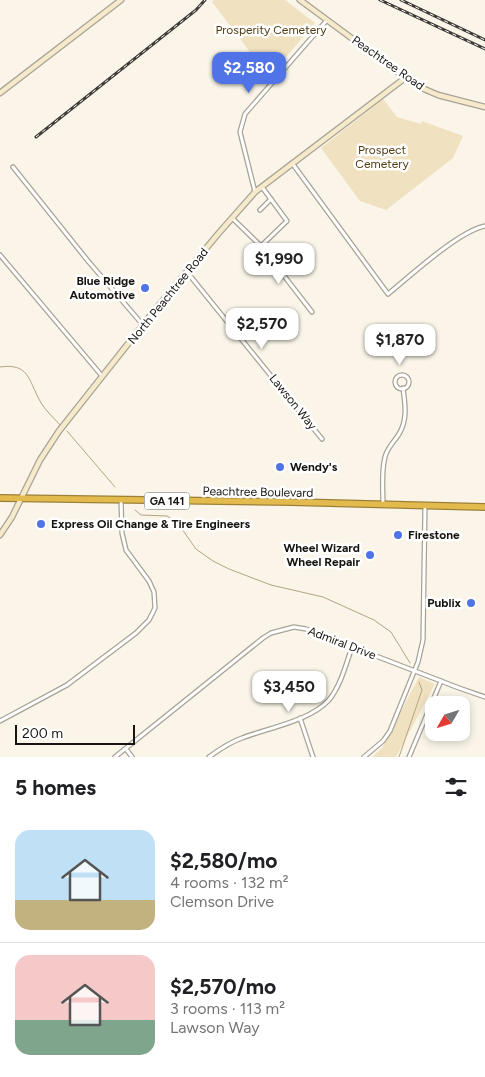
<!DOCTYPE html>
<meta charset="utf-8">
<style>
:root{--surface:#fff;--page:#f6f6f6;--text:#202124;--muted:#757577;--line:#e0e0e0;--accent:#5074e8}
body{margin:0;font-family:Figtree,sans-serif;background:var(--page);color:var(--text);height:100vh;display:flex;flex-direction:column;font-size:19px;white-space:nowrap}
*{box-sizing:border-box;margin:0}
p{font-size:16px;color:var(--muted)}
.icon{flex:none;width:28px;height:28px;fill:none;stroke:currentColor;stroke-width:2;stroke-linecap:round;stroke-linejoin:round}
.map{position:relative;height:757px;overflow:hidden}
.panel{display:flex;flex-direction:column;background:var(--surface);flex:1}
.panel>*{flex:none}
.needle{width:32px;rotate:231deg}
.tools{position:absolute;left:425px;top:696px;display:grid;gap:10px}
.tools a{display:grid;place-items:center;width:45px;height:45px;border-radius:10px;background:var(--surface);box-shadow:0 2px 8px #0003;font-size:25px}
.scale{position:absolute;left:15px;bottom:12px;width:120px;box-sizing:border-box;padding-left:5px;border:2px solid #171511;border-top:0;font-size:14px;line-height:18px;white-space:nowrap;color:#171511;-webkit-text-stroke:4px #fff;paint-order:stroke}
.price{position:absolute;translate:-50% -42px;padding:0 11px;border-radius:10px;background:#fff;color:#222;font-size:16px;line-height:32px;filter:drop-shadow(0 1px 2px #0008)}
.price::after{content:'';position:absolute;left:50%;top:30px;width:15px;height:11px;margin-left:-8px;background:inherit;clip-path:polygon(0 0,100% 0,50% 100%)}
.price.on{background:var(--accent);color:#fff}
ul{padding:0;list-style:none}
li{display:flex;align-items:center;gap:15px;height:125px;padding:0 15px}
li+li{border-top:1px solid var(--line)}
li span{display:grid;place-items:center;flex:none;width:140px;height:100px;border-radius:15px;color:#555}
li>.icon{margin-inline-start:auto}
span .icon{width:60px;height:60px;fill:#fffc;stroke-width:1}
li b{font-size:21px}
h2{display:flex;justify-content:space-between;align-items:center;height:60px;padding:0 15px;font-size:21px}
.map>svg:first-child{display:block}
.green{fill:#f0e2c1}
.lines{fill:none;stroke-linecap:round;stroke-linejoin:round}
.stream{stroke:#b3a482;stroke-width:1}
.street-casing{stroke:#a8a397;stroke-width:5.5}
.secondary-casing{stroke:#a8a397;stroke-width:7}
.highway-casing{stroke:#9c8039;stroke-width:8}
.street{stroke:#fff;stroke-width:3}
.secondary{stroke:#f7eaca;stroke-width:4.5}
.highway{stroke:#e3ba4e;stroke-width:5.5}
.rail-casing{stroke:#3e3b36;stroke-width:3}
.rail{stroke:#fff;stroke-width:1;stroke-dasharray:4;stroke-linecap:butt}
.poi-dot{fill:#5074e8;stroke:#fff;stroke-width:2}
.labels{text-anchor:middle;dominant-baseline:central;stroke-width:5;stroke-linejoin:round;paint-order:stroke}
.shield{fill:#fff;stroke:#5d5b58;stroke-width:1}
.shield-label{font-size:11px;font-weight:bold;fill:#171511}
.park-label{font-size:12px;fill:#4e3d11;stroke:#fff}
.street-label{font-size:12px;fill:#171511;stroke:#fff}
.poi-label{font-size:12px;font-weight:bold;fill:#171511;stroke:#fff;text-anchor:end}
</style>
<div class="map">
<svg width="485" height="757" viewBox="0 0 485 757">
<rect width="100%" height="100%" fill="#faf5e8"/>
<g class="green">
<polygon points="214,0 285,0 315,23 269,77 212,2"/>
<polygon points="383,99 397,117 421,124 422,121 463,136 453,158 386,210 360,201 321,148"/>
<polygon points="419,677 435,684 396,757 372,757 382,748"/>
</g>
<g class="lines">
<g class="stream">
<path d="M0,367C29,363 28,379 40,401C44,409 53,417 60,425"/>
<polyline points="67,431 115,487"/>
<polyline points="135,510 141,515 167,516 177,522 196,549 213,561 229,569 271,585 323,597 374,620 391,632 410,663"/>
<polyline points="399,757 422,690 419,682"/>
</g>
<g class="street-casing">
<g id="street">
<path d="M292,163L388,294C410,276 459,231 485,226"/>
<polyline points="13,167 88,261 143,325"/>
<polyline points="255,192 240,132 245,114 327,20"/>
<polyline points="260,210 271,199"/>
<polyline points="232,218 261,246 312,312"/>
<polyline points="261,246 287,221 262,187"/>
<polyline points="0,255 102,376"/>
<polyline points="187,272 322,439"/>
<circle cx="402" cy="382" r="7"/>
<path d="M383,505C383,489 381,472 385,457C387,448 394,442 399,434C408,419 405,404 403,388"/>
<polyline points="300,718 313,757"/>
<polyline points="0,721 67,685 136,633 149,620 155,608 154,592 149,581 126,550 122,533 121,500"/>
<polyline points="126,749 132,757"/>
<polyline points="115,757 263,638 271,633 294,627 306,629 459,688 485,697"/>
<path d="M209,757C220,749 230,742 242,738C268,728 310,721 329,700C341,685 346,664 352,647"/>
<polyline points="364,757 383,741 390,731 418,662 423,640 425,506"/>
<polyline points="409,757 441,681"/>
</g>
</g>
<g class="secondary-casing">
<g id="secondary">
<polyline points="300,0 415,85 438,95 485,107"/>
<polyline points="0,93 121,0"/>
<polyline points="0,535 12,517 40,460 59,431 150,316 218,234 255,192 405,78"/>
</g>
</g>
<g class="highway-casing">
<polyline id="highway" points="0,498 290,502 485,507"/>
</g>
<use href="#street" class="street"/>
<use href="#secondary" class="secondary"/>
<use href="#highway" class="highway"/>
<g class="rail-casing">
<g id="rail">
<polyline points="380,0 485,49"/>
<polyline points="401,0 485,40"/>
<polyline points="36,137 196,10 205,0"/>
</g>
</g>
<use href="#rail" class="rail"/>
</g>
<g class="poi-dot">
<circle cx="145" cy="288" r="5"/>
<circle cx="280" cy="467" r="5"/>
<circle cx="41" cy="524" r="5"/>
<circle cx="398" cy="535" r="5"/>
<circle cx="370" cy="555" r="5"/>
<circle cx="471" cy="603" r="5"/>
</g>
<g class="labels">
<rect class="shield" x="144.5" y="492.5" width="45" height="17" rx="4"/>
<g class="shield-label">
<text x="167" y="501">GA 141</text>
</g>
<g class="park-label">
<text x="271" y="30">Prosperity Cemetery</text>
<text x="382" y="150">Prospect<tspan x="382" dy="14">Cemetery</tspan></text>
</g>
<g class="street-label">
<text transform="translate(388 63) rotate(35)">Peachtree Road</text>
<text transform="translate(168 296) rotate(-51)">North Peachtree Road</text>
<text transform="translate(293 402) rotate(51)">Lawson Way</text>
<text transform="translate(258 492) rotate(1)">Peachtree Boulevard</text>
<text transform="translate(342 643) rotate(21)">Admiral Drive</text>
</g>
<g class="poi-label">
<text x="135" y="281">Blue Ridge<tspan x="135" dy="14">Automotive</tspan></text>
<text x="290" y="467" text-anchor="start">Wendy's</text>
<text x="51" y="524" text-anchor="start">Express Oil Change &amp; Tire Engineers</text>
<text x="408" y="535" text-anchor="start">Firestone</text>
<text x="360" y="548">Wheel Wizard<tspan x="360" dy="14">Wheel Repair</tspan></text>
<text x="461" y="603">Publix</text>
</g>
</g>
</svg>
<div class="tools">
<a><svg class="needle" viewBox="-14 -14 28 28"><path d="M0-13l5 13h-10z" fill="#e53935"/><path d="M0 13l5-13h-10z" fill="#757577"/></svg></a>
</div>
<div class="scale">200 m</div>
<b class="price on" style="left:249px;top:94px">$2,580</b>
<b class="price" style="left:279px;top:285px">$1,990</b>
<b class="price" style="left:262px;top:350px">$2,570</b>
<b class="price" style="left:400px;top:366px">$1,870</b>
<b class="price" style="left:289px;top:713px">$3,450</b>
</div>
<section class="panel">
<h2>5 homes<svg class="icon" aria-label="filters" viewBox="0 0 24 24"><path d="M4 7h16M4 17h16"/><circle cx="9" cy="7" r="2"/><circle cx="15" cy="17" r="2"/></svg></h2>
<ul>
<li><span style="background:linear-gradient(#bfe0f5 70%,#c2b280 0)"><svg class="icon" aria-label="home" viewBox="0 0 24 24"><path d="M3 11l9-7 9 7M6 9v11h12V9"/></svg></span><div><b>$2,580/mo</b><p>4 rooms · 132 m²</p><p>Clemson Drive</p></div></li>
<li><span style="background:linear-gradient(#f6c9c9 65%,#7fa58c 0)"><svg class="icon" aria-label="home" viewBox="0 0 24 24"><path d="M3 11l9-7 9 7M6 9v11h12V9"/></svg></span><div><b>$2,570/mo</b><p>3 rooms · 113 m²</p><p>Lawson Way</p></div></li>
</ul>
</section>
